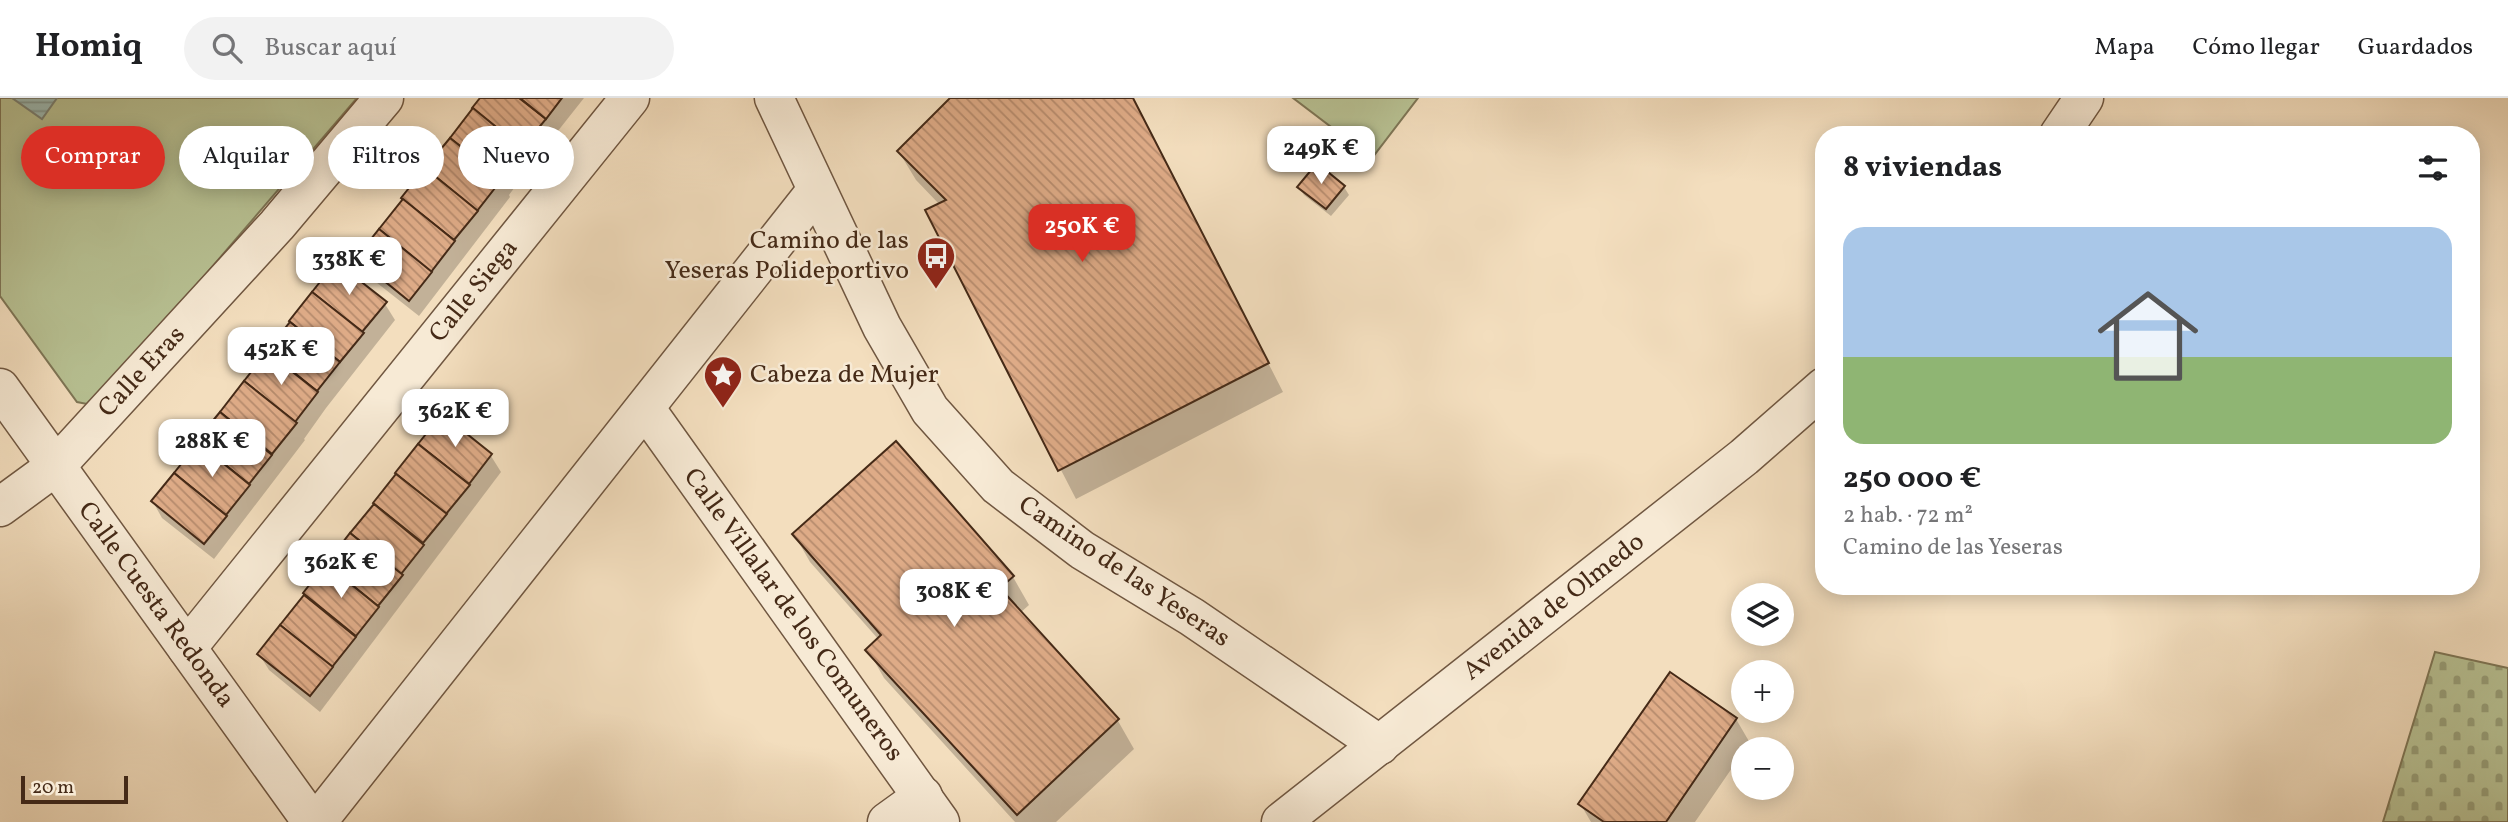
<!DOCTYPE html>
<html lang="es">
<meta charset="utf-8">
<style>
:root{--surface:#fff;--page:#f2f2f2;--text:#202124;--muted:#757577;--line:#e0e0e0;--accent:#d93025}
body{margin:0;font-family:Vollkorn,serif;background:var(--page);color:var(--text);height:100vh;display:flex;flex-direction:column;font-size:26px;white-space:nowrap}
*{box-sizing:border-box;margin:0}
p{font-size:23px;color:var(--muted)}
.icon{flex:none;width:38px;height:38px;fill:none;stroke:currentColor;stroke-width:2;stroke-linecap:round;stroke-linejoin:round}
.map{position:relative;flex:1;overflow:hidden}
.sheet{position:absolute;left:1815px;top:28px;width:665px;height:469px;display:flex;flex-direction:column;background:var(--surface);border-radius:28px;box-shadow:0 4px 18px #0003}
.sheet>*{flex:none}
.hud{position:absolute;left:21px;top:28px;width:665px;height:63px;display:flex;gap:14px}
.buttons{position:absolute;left:1731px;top:485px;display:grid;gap:14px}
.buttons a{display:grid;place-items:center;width:63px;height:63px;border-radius:50%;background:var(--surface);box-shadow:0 4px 18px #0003;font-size:35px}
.scale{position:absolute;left:21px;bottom:18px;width:107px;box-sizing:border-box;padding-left:7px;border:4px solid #452a17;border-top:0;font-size:19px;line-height:24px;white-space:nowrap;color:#452a17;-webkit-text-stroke:5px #f7ead5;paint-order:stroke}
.price{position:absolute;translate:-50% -60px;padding:0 16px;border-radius:14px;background:#fff;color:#222;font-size:23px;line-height:46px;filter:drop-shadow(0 2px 4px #0008)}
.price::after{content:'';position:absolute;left:50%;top:42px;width:21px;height:16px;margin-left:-10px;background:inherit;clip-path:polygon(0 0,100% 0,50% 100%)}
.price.current{background:var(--accent);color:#fff}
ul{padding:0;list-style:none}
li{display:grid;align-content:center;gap:14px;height:371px;padding:0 28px}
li+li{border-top:2px solid var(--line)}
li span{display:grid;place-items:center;height:217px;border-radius:21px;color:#555}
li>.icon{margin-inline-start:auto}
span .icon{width:126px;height:126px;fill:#fffc;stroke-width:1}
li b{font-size:30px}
h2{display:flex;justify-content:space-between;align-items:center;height:84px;padding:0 28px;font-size:30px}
.chip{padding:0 24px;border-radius:32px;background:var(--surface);box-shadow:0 4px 18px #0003;font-size:24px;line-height:63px}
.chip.current{background:var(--accent);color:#fff}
header{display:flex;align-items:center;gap:42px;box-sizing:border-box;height:98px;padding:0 35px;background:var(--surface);border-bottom:2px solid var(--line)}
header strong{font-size:33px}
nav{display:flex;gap:38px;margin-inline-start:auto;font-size:24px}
.search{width:490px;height:63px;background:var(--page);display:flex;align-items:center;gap:18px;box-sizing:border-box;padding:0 24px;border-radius:38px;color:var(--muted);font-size:26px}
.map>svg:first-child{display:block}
.cemetery{fill:url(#cemetery-stones);stroke:#7e7656;stroke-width:2}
.pitch{fill:#b8c294;stroke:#7e7656;stroke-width:2}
.water{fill:url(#water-rules);stroke:#798276;stroke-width:2}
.shadow{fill:#0003}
.building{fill:url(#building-back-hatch);stroke:#452a17;stroke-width:2}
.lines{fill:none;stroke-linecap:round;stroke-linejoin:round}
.minor-casing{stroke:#705741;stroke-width:41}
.minor{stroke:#f7ead5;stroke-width:38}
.labels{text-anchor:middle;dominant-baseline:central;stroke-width:5;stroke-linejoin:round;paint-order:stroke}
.poi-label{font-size:26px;fill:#452a17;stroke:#f7ead5;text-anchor:end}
.street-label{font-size:26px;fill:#452a17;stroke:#f7ead5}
</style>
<header>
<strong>Homiq</strong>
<div class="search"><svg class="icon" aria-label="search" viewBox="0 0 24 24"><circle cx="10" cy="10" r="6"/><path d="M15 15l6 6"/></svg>Buscar aquí</div>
<nav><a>Mapa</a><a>Cómo llegar</a><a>Guardados</a></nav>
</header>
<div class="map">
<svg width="2508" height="724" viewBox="0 0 2508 724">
<defs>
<pattern id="cemetery-stones" width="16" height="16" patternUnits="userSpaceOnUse" patternTransform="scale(1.75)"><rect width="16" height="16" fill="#b8c294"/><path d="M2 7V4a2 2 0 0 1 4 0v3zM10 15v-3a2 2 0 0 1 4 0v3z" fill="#979e78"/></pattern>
<pattern id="water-rules" width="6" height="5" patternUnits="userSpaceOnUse" patternTransform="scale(1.75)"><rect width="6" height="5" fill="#9cbcb6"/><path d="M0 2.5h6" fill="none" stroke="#819993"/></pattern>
<pattern id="building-back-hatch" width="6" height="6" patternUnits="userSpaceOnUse" patternTransform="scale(1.75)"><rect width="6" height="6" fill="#deab87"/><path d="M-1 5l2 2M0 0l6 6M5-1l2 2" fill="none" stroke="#b68b6d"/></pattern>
</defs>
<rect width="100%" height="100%" fill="#f3debe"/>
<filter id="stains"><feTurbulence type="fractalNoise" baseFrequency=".00286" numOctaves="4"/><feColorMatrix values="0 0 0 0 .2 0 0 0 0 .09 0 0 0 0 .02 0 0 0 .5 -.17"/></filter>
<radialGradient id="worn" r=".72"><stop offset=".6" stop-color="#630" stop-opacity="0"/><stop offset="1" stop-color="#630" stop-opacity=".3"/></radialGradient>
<polygon class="cemetery" points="2435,554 2508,570 2508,724 2383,724"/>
<g class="pitch">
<polygon points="0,0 357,0 133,261 87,306 77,304 0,198"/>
<polygon points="1293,0 1418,0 1372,60"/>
</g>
<polygon class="water" points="12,0 57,0 42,21"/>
<g class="shadow">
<polygon points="482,0 584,0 531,67 509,97 510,99 419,218 367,177 358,160"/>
<polygon points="953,0 1133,0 1283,294 1076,401 927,113 940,107 916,82 899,54"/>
<polygon points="1299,89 1344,89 1349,97 1331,118 1304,97"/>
<polygon points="336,166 385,206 395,222 326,310 304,341 305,342 214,461 162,420 153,404"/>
<polygon points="443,318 491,358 501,374 320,614 269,572 259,556"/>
<polygon points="794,436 1013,479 1029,507 1020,515 1118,623 1134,651 1056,724 1015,724 884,580 868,552 879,542 810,464"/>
<polygon points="1670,576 1736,621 1750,645 1743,651 1743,654 1695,724 1591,724 1581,707"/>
</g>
<g class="building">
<polygon points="480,0 519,0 546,21 522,50 472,10"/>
<polygon points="520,0 562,0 546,21"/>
<polygon points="950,0 1133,0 1269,265 1058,373 925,112 946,102 897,53"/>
<polygon points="473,10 523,51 500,80 450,40"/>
<polygon points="450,40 502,81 477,113 425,70"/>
<polygon points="1317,65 1345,88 1326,111 1297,89"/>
<polygon points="425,70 478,113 454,142 401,100"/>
<polygon points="403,101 455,143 431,174 379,131"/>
<polygon points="379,131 432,174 409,203 356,160"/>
<polygon points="336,164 387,204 362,234 312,194"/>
<polygon points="312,194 364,235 340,264 289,223"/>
<polygon points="290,224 340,264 317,293 267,253"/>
<polygon points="267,254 318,294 295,324 244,283"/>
<polygon points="244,283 297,325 272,356 220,314"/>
<polygon points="220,314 272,357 249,386 196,343"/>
<polygon points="442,316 492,356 469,386 418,346"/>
<polygon points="896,343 1014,478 1000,490 1119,621 1017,717 865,552 881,537 792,436"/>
<polygon points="198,345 250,387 226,417 174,375"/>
<polygon points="418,346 470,387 446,416 395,375"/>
<polygon points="174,375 227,418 204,446 151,403"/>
<polygon points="396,376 447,416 423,445 373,405"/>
<polygon points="374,406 424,447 401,476 350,435"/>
<polygon points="350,435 403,477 378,508 326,466"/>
<polygon points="326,466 379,509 356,538 303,495"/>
<polygon points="304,497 356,539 332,569 280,527"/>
<polygon points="280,527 333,569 310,598 257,556"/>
<polygon points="1670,574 1737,620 1666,724 1604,724 1578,706"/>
</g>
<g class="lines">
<g class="minor-casing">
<g id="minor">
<polyline points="774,0 882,229 930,312 998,388 1082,452 1192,519 1380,647"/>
<polyline points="2059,37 2084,0"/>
<polyline points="0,290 312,724"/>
<polyline points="645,310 940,724"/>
<polyline points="0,409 56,368 277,127 384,0"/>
<polyline points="187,550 630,0"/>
<polyline points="317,724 816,93"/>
<polyline points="887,724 923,698"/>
<polyline points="1281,724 1744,359 1824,289"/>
</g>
</g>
<use href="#minor" class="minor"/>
</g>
<defs>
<g id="bus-pin" transform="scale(2.0125)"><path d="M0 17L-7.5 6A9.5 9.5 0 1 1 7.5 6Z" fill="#8f2418" stroke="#f7ead5"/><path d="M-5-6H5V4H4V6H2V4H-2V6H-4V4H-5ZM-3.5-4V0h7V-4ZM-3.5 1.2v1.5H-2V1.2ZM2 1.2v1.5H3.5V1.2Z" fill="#fff"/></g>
<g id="sight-pin" transform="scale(2.0125)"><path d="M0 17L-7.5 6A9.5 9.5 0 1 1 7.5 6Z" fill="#8f2418" stroke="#f7ead5"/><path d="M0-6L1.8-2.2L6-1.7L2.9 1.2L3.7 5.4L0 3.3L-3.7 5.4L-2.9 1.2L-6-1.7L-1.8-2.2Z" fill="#fff"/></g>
</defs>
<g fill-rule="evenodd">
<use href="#bus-pin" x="936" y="158"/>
<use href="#sight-pin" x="723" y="277"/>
</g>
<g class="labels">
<g class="poi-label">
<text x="909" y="143">Camino de las<tspan x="909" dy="30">Yeseras Polideportivo</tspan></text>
<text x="750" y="277" text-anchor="start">Cabeza de Mujer</text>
</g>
<g class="street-label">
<text transform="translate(474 193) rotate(-51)">Calle Siega</text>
<text transform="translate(142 274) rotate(-47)">Calle Eras</text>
<text transform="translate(1124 474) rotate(34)">Camino de las Yeseras</text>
<text transform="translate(156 507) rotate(54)">Calle Cuesta Redonda</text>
<text transform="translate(1554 509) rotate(-38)">Avenida de Olmedo</text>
<text transform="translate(793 517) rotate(54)">Calle Villalar de los Comuneros</text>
</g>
</g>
<rect width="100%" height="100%" filter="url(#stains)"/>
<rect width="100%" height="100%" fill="url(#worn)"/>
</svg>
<div class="buttons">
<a><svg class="icon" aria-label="layers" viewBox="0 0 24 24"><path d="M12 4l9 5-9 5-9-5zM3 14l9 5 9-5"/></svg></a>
<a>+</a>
<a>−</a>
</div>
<div class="scale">20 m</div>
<b class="price" style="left:1321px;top:88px">249K €</b>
<b class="price current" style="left:1082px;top:166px">250K €</b>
<b class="price" style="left:349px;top:199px">338K €</b>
<b class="price" style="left:281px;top:289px">452K €</b>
<b class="price" style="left:455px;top:351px">362K €</b>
<b class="price" style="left:212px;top:381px">288K €</b>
<b class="price" style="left:341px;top:502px">362K €</b>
<b class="price" style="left:954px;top:531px">308K €</b>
<div class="hud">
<a class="chip current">Comprar</a>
<a class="chip">Alquilar</a>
<a class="chip">Filtros</a>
<a class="chip">Nuevo</a>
</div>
<section class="sheet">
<h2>8 viviendas<svg class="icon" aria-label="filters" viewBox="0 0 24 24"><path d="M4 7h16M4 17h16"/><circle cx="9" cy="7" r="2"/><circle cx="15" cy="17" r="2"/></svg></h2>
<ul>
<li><span style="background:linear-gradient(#a9c7e8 60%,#8fb573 0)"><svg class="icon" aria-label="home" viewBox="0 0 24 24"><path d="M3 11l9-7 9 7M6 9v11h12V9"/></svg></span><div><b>250 000 €</b><p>2 hab. · 72 m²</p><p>Camino de las Yeseras</p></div></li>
</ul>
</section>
</div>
